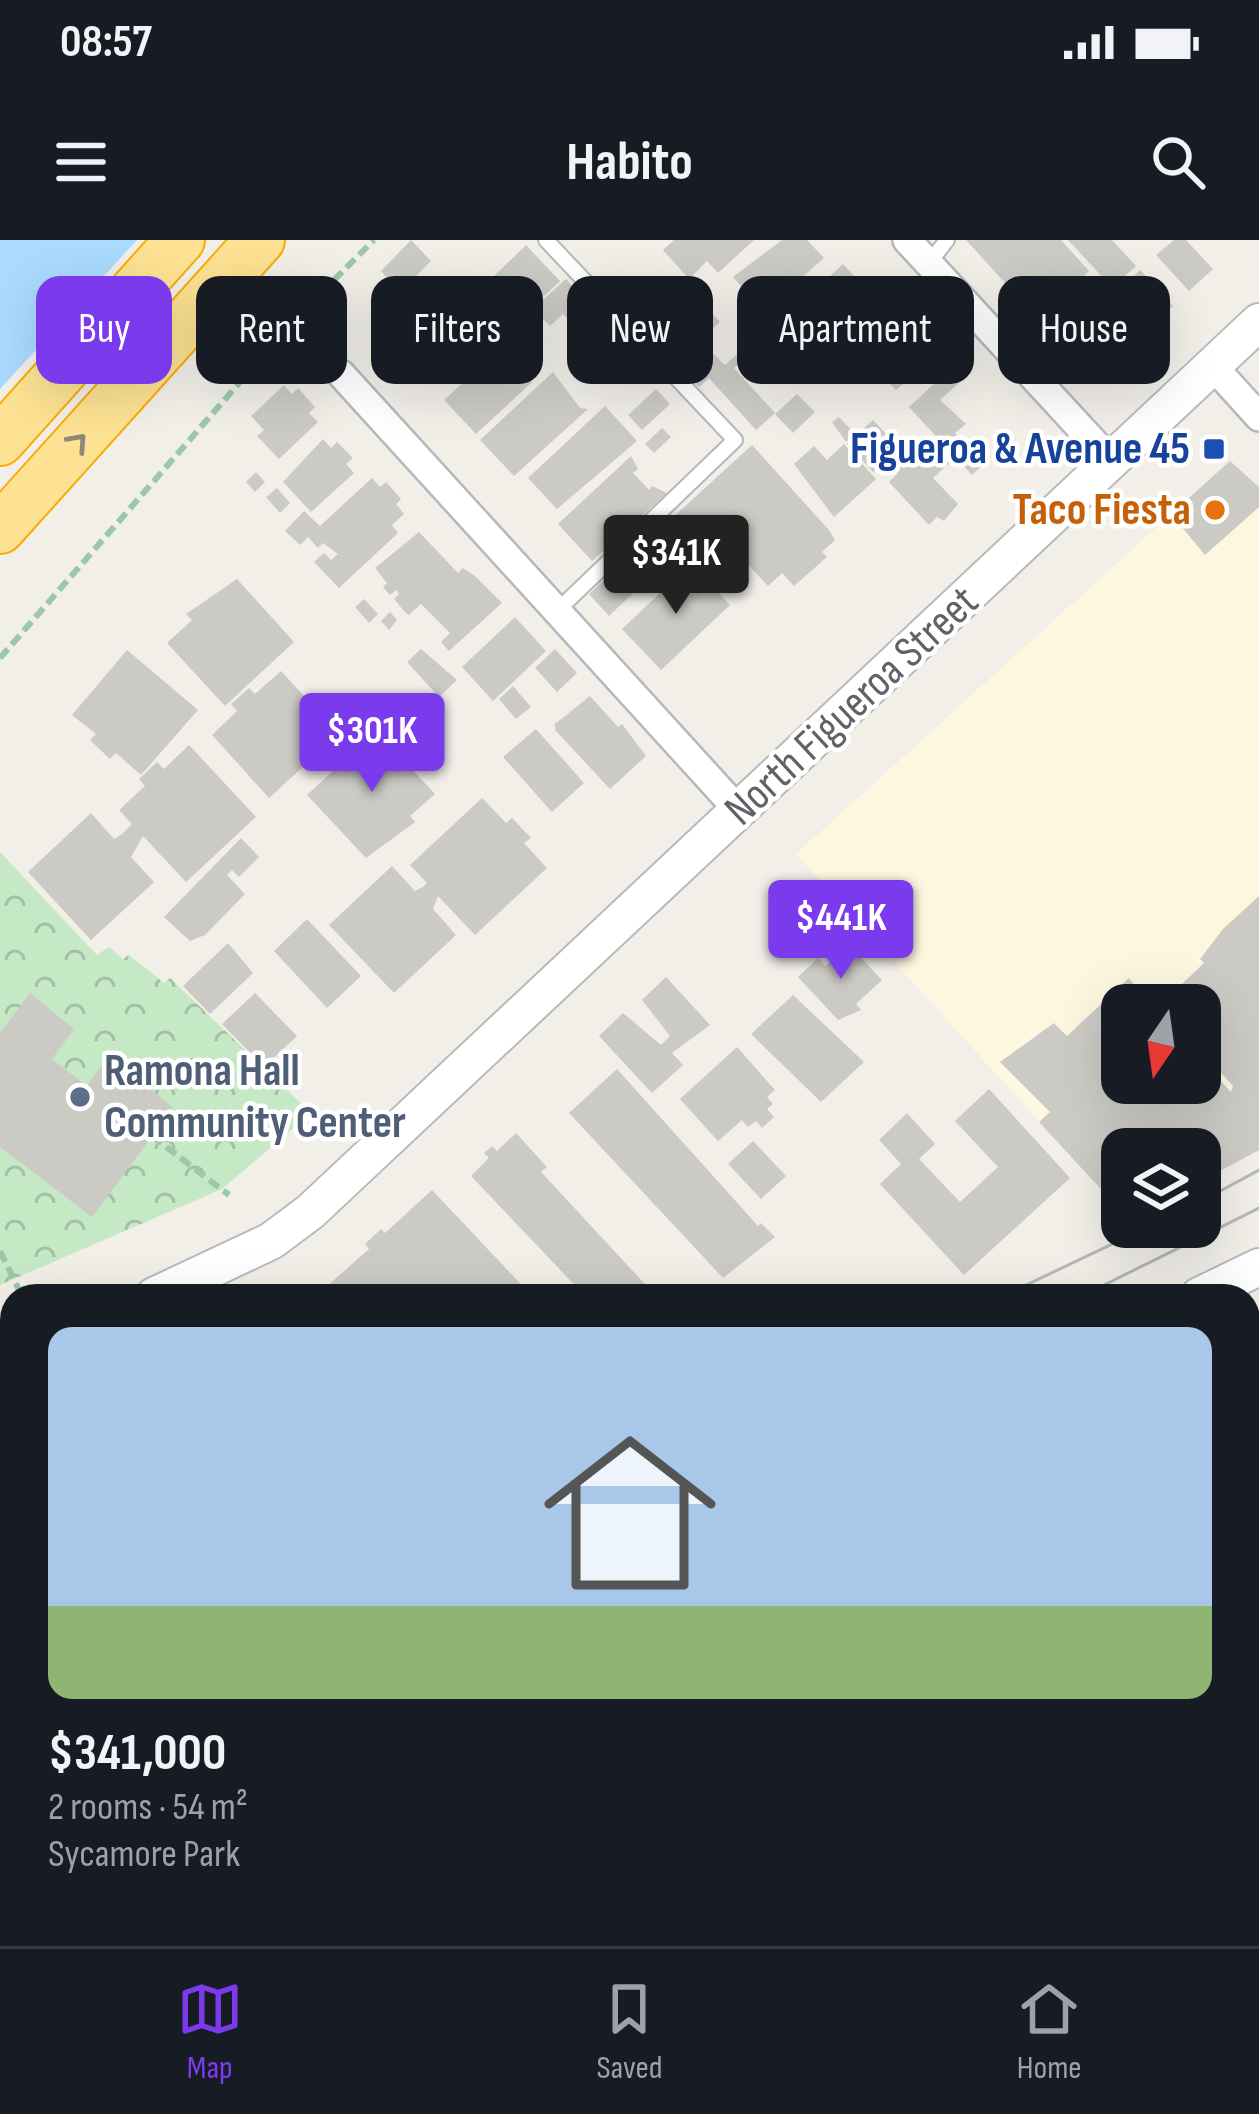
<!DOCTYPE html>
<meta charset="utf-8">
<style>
:root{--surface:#171b24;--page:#242831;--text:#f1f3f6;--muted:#9ea1a6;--line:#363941;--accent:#7c3aed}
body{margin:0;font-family:"Sofia Sans Condensed",sans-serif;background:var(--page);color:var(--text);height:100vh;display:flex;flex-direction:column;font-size:45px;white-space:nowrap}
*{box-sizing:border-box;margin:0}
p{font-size:39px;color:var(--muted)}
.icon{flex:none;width:66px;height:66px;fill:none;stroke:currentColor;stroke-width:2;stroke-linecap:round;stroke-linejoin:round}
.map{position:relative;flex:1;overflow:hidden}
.details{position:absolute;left:0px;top:1044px;width:1260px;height:663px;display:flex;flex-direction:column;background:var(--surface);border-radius:36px 36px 0 0;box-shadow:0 12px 48px #0002}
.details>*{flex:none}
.banner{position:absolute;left:36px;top:36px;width:1188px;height:108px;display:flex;gap:24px}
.needle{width:78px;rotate:193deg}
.tools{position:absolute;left:1101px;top:744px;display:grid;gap:24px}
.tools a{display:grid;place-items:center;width:120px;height:120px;border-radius:24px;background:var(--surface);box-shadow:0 12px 48px #0002;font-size:60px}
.price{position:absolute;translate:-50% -102px;padding:0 27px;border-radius:12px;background:var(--accent);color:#fff;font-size:39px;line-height:78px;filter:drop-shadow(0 3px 6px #0008)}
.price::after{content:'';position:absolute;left:50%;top:72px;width:36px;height:27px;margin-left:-18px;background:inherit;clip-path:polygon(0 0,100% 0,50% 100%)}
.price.on{background:#222;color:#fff}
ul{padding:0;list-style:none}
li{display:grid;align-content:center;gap:24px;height:636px;padding:0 48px}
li+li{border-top:3px solid var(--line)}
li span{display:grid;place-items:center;height:372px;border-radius:24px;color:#555}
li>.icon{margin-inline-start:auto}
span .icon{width:216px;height:216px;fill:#fffc;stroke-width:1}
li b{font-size:51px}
.tag{padding:0 42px;border-radius:24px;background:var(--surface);box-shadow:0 12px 48px #0002;font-size:42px;line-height:108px}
.tag.on{background:var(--accent);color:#fff}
.status{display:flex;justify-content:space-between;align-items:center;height:84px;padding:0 60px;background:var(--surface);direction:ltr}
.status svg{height:33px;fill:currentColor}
header{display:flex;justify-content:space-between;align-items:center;height:156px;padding:0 48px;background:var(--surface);font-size:54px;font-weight:700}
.tabs{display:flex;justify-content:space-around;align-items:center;height:168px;border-top:3px solid var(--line);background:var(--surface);font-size:33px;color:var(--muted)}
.tabs a{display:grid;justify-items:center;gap:6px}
.tabs .on{color:var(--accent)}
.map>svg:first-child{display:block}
.commercial{fill:#fef7e0;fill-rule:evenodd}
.green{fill:#c5e8c5}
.forest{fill:url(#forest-crowns)}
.water{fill:#aadaff}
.building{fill:#cccac5}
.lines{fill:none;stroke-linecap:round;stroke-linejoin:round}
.lane-casing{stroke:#b5b8bc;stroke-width:18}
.street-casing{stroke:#b5b8bc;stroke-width:32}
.secondary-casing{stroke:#b6babf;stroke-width:40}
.highway-casing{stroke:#f9ab00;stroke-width:52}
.path{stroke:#9cc7a9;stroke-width:6;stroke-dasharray:12 6;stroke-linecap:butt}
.lane{stroke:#fff;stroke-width:14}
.street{stroke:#fff;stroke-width:27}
.secondary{stroke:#fff;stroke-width:36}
.highway{stroke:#fde293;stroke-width:48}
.tram{stroke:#b6b7b8;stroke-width:3}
.oneway{stroke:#8e8975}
.transit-dot{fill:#1a4fb4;stroke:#fff;stroke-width:4.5}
.food-dot{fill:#e8710a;stroke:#fff;stroke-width:4.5}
.service-dot{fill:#5c6f8a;stroke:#fff;stroke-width:4.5}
.labels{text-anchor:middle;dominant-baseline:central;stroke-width:9;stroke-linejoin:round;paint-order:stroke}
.transit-label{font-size:45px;font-weight:bold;fill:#164399;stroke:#fff;text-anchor:end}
.food-label{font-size:45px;font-weight:bold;fill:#c56008;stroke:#fff;text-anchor:end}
.street-label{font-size:45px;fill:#5f6368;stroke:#fff}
.service-label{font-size:45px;font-weight:bold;fill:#4e5e75;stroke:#fff;text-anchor:start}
</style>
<div class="status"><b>08:57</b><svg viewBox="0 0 49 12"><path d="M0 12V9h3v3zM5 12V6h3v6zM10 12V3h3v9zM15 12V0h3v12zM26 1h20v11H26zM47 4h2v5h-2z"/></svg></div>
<header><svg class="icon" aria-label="menu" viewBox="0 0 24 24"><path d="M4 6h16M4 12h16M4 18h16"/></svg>Habito<svg class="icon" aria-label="search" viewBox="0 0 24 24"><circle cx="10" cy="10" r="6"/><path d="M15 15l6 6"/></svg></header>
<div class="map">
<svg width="1259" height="1706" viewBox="0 0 1259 1706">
<defs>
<pattern id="forest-crowns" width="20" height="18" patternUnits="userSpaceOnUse" patternTransform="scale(3)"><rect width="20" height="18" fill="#c5e8c5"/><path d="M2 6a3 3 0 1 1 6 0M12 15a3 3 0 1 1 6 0" fill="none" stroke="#a3c0a4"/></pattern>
</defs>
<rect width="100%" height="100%" fill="#f1efe8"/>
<path class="commercial" d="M1230,221L1259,247V910L1122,909V972L796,614ZM1122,765H1200V843H1122Z"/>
<polygon class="green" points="224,1695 319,1695 322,1706 220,1706"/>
<polygon class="forest" points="0,612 97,715 109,707 123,719 129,715 164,743 170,738 311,873 222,949 0,1045"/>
<polygon class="water" points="0,0 137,0 0,149"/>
<g class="building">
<polygon points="411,0 431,21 410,42 435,77 401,108 370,76 390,57 384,49 391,42 381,31"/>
<polygon points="674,0 754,0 718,33 707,21 689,39 663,10"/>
<polygon points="782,0 807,0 824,18 758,76 737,53 743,48 733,37"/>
<polygon points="966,0 1061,0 1089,31 1038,79"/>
<polygon points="1068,0 1112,0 1136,26 1116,44 1120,49 1140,30 1173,66 1150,88"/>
<polygon points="1174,0 1186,0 1213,29 1189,51 1156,15"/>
<polygon points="526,5 560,41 527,72 520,65 515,69 491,39"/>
<polygon points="843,24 880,64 828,112 813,96 818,91 811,84 806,89 791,73"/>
<polygon points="566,39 582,56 577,61 583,67 569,80 563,74 550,86 533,69"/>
<polygon points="659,41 679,65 650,90 629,67"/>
<polygon points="474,49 481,56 468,68 461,61"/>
<polygon points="698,58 720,82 678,118 657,94"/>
<polygon points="462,65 487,92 465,113 458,105 447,115 455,123 432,143 406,115"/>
<polygon points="898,71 938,115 896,150 858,112"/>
<polygon points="603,82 622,103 601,122 591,111 579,123 570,113"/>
<polygon points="501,108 532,142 476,194 444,160"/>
<polygon points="707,108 725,125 742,110 747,116 734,128 775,173 756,190 709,138 699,147 683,130"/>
<polygon points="960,120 971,132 940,160 966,184 955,193 984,224 972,235 909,167"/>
<polygon points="553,132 580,168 588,169 514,236 480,200"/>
<polygon points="284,145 292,154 298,148 315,167 309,173 318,182 279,219 257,196 264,190 251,176"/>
<polygon points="656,149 670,164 642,190 628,175"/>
<polygon points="797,154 815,172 793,193 775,174"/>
<polygon points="605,166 637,201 557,269 528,238"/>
<polygon points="839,177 855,194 846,202 832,182"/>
<polygon points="873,180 899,208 873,232 847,204"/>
<polygon points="662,188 671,197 654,213 645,204"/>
<polygon points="323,199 331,208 337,202 353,218 346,224 354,233 311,272 283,242"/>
<polygon points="928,200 951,222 933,238 958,264 944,281 937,277 929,285 889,242 897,234 894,226"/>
<polygon points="844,204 876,239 834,277 794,224 814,206 827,220"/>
<polygon points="752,205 829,290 835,300 822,312 827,317 794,346 782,333 768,346 713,287 695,303 688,301 609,376 589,354"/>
<polygon points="631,216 638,229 633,233 649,250 652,246 667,253 592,321 558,284"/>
<polygon points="1230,221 1259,247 1259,267 1205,315 1171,274"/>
<polygon points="256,232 265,242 255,252 246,242"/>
<polygon points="372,238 380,247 386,242 401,259 396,264 404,274 392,285 398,293 339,348 314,322 324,313 331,320 338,314 323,303 318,308 308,297 300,305 285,291 304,271 320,286"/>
<polygon points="277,248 290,263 280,273 266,257"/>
<polygon points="419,292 458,333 463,328 475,336 502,363 449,411 441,402 450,393 421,364 409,375 405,372 394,359 399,354 396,350 390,355 383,347 387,343 375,328"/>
<polygon points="691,324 730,365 661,430 622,389"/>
<polygon points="237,339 294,402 225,466 167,403 192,380 186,374"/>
<polygon points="364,359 378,374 369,383 355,367"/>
<polygon points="390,372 397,380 389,390 381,381"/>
<polygon points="515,377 546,411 493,461 462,427"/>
<polygon points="421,409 457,440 439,457 407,422"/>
<polygon points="555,409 577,433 557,452 535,428"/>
<polygon points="127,410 198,470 141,535 116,513 110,519 90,500 96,494 72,475"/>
<polygon points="281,431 339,494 269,558 212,495 237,471 231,464 249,448 255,454"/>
<polygon points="513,446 531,467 516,479 499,459"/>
<polygon points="590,456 618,487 622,484 646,516 610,549 555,490 555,484"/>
<polygon points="536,489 584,543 552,572 503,517"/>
<polygon points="376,491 435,554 410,576 415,582 366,618 307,555"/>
<polygon points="189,505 256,577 186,642 143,596 131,617 154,642 91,700 28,632 91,573 114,599 122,594 132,584 119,570 145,546 139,539 157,522 164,529"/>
<polygon points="482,558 506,583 512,578 531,598 524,603 547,628 475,695 438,656 433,669 456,695 394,753 329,685 392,626 415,651 423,647 427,643 410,625"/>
<polygon points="241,598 259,617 239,637 232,630 227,635 245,654 205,695 190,701 164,677"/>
<polygon points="1259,656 1259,910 1200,942 1200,909 1122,909 1122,972 1039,882 1050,872 1000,822 1054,783 1067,796 1129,738 1150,765 1122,765 1122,843 1200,843 1200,819 1231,852 1233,846 1200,810 1200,765 1160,765 1204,723 1200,719 1223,689"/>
<polygon points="307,679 361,736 327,768 274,711"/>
<polygon points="228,703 253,733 210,774 183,746"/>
<polygon points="849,705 882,740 856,764 861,770 838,780 798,737 818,718 825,726"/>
<polygon points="666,737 710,785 672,813 683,825 652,853 599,796 623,773 661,805 670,796 642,760"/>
<polygon points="30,753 74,789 52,819 87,846 110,813 173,868 92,977 0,907 0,793"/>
<polygon points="255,753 297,796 264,827 222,784"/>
<polygon points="793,755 864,822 821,862 751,794"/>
<polygon points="737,807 775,850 767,857 773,864 767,869 774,877 762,888 756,881 748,887 742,880 718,901 680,859"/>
<polygon points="617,829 758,986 761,983 775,997 723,1038 569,873"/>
<polygon points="989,849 1070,938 964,1035 880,944 901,924 879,900 907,873 935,904 919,919 960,962 998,927 955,881"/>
<polygon points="516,893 547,927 541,932 656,1056 585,1056 471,936 489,918 484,913 492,906 497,911"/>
<polygon points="753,901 786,936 761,959 728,924"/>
<polygon points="432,950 532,1056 434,1056 429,1051 423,1056 326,1056 325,1048 369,1009 365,1004 381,989 385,993"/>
<polygon points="1256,1140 1259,1224 1251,1228 1248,1160 1254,1157 1248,1144"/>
<polygon points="12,1262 12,1317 7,1320 12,1330 12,1416 0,1421 0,1267"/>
<polygon points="1259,1432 1259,1505 1253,1508 1248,1437"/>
<polygon points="6,1491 12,1518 0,1528 0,1496"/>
<polygon points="409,1695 488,1695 491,1706 412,1706"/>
<polygon points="810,1695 838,1695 828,1706"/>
<polygon points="868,1695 948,1695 938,1706 857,1706"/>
</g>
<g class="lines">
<g class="lane-casing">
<g id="lane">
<polyline points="546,0 735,200 559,369"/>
<polyline points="929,23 947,0"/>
<polyline points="0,1560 12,1550"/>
</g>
</g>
<g class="street-casing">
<g id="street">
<polyline points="907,0 1112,222"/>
<polyline points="1212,125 1259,177"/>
<polyline points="341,134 740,572"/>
<polyline points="1248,1285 1259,1279"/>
<polyline points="360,1695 365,1706"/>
<polyline points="725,1695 727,1706"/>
</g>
</g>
<g class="secondary-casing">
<g id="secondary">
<polyline points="154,1056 271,1001 310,972 1259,82"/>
<polyline points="1199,1056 1259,1027"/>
<polyline points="0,1118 12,1113"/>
<polyline points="67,1706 78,1695"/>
</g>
</g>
<g class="highway-casing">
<g id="highway">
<polyline points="0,201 180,0"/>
<polyline points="0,289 260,0"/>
</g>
</g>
<g class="path">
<polyline points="0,418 293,81 374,0"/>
<polyline points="152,896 229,955"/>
<polyline points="0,1011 22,1056"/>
<polyline points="0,1195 12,1191"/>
<polyline points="0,1216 12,1212"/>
<polyline points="177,1706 181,1698 207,1706"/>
</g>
<use href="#lane" class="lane"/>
<use href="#street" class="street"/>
<use href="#secondary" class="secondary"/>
<use href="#highway" class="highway"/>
<g class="tram">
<polyline points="1200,962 1259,930"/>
<polyline points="1003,1056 1148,987"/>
<polyline points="1082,1056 1259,968"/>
<polyline points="0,1608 12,1598"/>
<polyline points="0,1651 12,1640"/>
</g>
</g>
<defs><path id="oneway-chevron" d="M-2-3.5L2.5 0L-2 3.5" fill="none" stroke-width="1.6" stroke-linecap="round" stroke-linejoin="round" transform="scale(3)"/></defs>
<use class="oneway" href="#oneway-chevron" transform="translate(78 202) rotate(-48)"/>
<rect class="transit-dot" x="1202" y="197" width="24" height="24" rx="6"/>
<circle class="food-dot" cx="1215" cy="270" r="12"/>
<circle class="service-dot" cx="80" cy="857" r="12"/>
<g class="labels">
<g class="transit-label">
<text x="1190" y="209">Figueroa &amp; Avenue 45</text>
</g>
<g class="food-label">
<text x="1191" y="270">Taco Fiesta</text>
</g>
<g class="street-label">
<text transform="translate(852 466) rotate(-43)">North Figueroa Street</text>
</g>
<g class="service-label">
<text x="104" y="831">Ramona Hall<tspan x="104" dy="52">Community Center</tspan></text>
</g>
</g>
</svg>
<div class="tools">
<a><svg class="needle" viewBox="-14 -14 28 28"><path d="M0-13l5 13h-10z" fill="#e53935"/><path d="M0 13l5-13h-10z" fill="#9ea1a6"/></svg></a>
<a><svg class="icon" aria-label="layers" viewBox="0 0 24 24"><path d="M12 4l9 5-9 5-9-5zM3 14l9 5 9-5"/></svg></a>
</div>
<b class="price on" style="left:676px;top:377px">$341K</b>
<b class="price" style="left:372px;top:555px">$301K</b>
<b class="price" style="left:841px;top:742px">$441K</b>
<div class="banner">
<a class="tag on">Buy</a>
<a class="tag">Rent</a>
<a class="tag">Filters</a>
<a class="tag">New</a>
<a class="tag">Apartment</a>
<a class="tag">House</a>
</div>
<section class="details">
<ul>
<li><span style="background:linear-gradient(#a9c7e8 75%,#8fb573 0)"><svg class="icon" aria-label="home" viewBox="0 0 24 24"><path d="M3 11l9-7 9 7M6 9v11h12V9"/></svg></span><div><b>$341,000</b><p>2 rooms · 54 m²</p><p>Sycamore Park</p></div></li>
</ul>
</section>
</div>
<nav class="tabs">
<a class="on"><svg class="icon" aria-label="map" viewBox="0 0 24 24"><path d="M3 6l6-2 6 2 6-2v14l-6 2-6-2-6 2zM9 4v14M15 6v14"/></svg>Map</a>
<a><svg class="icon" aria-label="saved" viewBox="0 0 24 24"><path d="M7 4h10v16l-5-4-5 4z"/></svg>Saved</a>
<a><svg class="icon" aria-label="home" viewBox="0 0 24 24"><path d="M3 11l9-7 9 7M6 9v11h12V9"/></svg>Home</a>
</nav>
